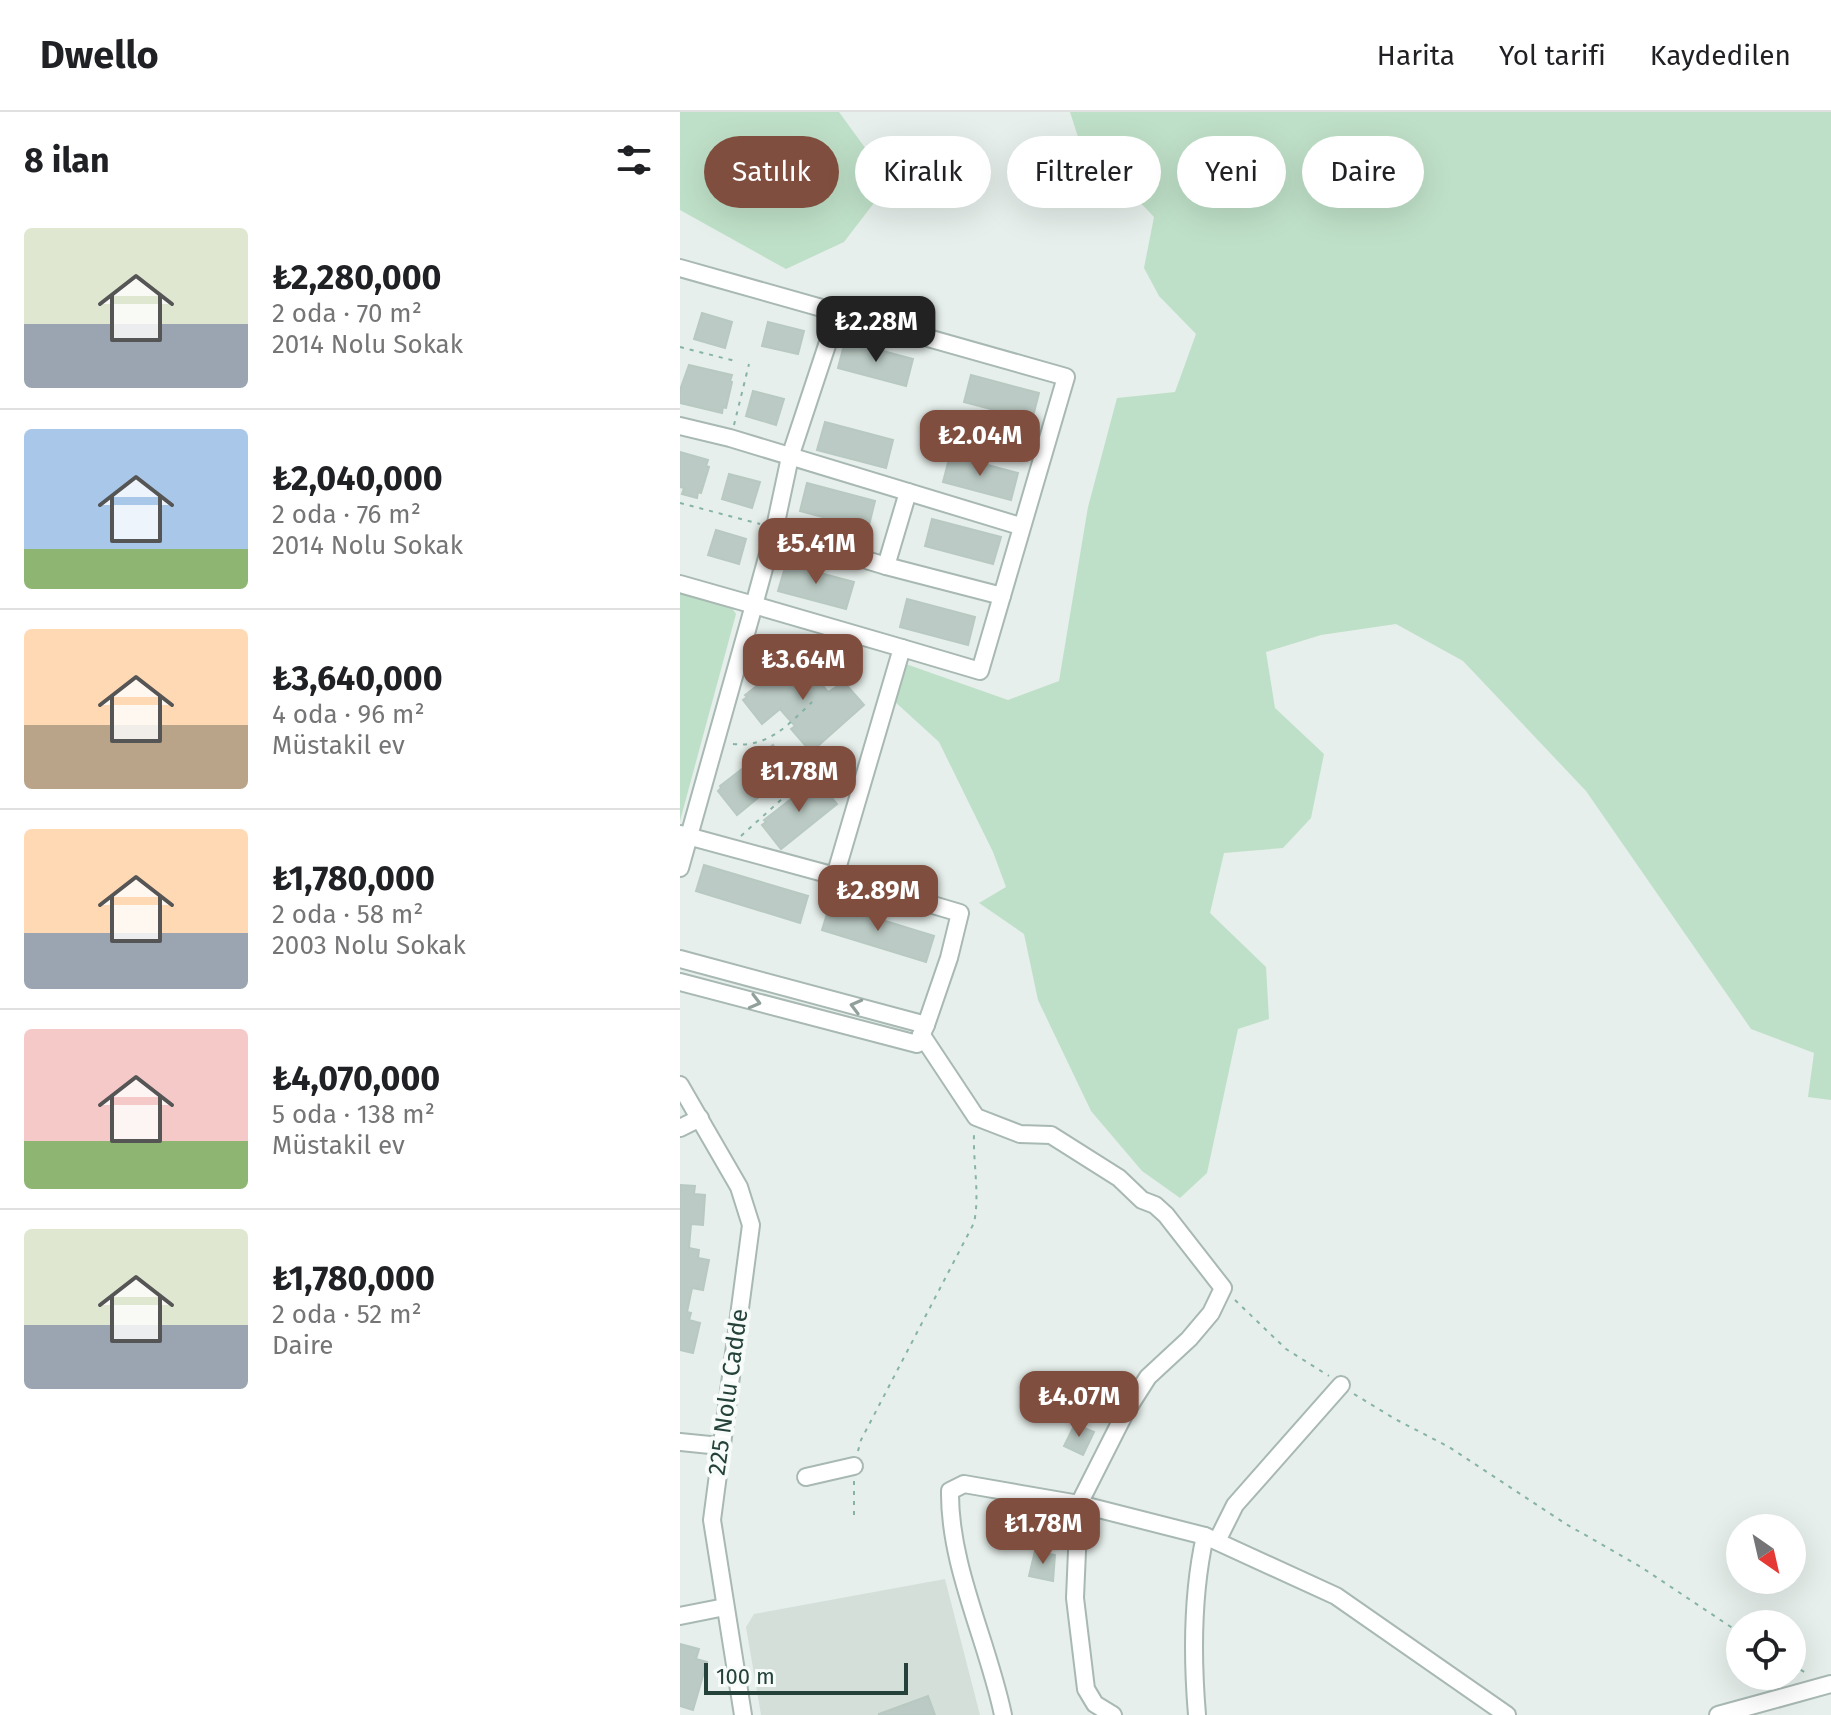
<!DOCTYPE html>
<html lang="tr">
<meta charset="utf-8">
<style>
:root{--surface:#fff;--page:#f6f6f6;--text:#202124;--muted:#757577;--line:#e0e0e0;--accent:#7f4e3f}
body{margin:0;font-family:"Fira Sans",sans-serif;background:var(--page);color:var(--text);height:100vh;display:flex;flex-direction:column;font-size:30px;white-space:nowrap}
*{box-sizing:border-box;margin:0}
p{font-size:26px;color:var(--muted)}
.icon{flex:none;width:44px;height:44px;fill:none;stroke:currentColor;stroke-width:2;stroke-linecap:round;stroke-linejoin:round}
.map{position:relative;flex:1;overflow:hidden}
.drawer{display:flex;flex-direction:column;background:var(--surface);width:680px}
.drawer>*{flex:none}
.top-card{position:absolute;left:24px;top:24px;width:760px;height:72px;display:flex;gap:16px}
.needle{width:52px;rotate:146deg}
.fabs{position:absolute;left:1046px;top:1402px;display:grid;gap:16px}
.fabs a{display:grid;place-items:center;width:80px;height:80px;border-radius:50%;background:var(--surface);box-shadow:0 8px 32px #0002;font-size:40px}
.scale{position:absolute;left:24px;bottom:20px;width:204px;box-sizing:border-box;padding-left:8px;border:4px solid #24423a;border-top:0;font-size:22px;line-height:28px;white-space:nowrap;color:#24423a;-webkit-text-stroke:6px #f7fbf9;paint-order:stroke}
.price{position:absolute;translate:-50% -68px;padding:0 18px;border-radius:16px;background:var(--accent);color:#fff;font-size:26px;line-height:52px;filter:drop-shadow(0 2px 4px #0008)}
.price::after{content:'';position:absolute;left:50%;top:48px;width:24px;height:18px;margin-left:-12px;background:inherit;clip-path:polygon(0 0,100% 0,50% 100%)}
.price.current{background:#222;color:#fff}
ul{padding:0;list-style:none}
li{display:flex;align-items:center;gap:24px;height:200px;padding:0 24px}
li+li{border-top:2px solid var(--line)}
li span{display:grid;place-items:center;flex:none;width:224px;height:160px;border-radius:8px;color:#555}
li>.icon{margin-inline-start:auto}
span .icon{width:96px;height:96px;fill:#fffc;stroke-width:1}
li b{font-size:34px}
h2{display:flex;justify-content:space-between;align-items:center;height:96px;padding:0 24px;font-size:34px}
.tag{padding:0 28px;border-radius:36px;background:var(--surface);box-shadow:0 8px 32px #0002;font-size:28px;line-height:72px}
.tag.current{background:var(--accent);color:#fff}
header{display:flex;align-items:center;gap:48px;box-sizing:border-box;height:112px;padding:0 40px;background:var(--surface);border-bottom:2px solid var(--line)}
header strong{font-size:38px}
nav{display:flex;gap:44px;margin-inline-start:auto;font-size:28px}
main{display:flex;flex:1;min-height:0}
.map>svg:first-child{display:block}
.built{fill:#d4dfda}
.green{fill:#bfe0c8}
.building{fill:#bbcac4;stroke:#b8c9c2;stroke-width:2}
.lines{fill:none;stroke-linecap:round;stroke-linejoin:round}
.minor-casing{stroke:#a8b8b2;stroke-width:20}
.path{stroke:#86b3a5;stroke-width:2;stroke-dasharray:4 6;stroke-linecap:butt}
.minor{stroke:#fff;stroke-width:16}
.oneway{stroke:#92a09c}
.labels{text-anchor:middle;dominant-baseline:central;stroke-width:8;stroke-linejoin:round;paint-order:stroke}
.street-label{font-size:24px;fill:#24423a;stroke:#f7fbf9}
</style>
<header>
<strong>Dwello</strong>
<nav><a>Harita</a><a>Yol tarifi</a><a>Kaydedilen</a></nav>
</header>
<main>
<section class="drawer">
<h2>8 ilan<svg class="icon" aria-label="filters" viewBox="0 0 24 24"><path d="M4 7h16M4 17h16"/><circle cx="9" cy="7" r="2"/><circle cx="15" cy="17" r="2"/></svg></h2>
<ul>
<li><span style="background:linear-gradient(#dfe7d0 60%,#9aa5b1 0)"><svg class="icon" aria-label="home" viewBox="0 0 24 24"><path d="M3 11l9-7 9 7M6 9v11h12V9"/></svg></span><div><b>₺2,280,000</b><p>2 oda · 70 m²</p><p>2014 Nolu Sokak</p></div></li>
<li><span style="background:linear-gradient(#a9c7e8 75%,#8fb573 0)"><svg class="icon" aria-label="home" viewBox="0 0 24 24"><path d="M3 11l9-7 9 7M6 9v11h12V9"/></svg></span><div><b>₺2,040,000</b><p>2 oda · 76 m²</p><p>2014 Nolu Sokak</p></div></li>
<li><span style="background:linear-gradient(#ffd9b3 60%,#b9a48a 0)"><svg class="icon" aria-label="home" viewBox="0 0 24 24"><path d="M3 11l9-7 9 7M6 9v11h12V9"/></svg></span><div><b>₺3,640,000</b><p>4 oda · 96 m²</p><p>Müstakil ev</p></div></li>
<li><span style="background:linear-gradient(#ffd9b3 65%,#9aa5b1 0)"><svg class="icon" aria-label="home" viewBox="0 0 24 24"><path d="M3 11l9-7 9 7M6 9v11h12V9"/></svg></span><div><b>₺1,780,000</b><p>2 oda · 58 m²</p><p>2003 Nolu Sokak</p></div></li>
<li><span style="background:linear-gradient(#f6c9c9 70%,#8fb573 0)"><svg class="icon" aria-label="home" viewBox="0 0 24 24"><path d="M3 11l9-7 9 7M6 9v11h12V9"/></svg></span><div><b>₺4,070,000</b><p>5 oda · 138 m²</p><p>Müstakil ev</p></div></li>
<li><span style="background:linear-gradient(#dfe7d0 60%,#9aa5b1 0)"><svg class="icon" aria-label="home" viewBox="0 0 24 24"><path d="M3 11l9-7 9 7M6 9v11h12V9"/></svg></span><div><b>₺1,780,000</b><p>2 oda · 52 m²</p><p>Daire</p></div></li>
</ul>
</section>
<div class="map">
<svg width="1151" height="1603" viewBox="0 0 1151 1603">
<rect width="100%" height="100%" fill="#e6efeb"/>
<polygon class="built" points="265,1467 300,1603 81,1603 66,1515 74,1502"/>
<g class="green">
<polygon points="0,0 159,0 210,70 164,130 106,157 0,98"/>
<polygon points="390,0 1151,0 1151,988 1128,985 1134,941 1071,917 906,679 783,549 716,512 641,523 586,540 595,596 644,642 631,706 603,736 544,741 530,801 586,855 589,907 558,917 527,1061 500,1086 462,1059 411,999 358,888 344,822 299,791 326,775 313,740 259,630 213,588 223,551 328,588 379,569 408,395 437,286 495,280 516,222 479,184 464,156 474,105 398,25"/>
<polygon points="0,482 52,496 56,502 0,709"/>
</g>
<g class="building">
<polygon points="22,201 52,210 45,236 14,227"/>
<polygon points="88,210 124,219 118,242 82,234"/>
<polygon points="165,229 233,247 226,274 158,256"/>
<polygon points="9,253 52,263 50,269 52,270 46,296 43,295 42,301 0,291 0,278"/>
<polygon points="291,263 359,281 352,308 284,290"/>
<polygon points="73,279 104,287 96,313 66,304"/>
<polygon points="145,310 213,328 206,356 137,338"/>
<polygon points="0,340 28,348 26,354 29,355 21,381 18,380 17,386 2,382 4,376 0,375"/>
<polygon points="270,343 338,361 331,388 263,370"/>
<polygon points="49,362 80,370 72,396 42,387"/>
<polygon points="127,371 195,389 188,417 120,399"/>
<polygon points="252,407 321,425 313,452 245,434"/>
<polygon points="36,418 66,427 59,452 28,443"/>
<polygon points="106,452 174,470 166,497 98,479"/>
<polygon points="227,487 295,505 288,533 220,515"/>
<polygon points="118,542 148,580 164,570 184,593 131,640 111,617 115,614 100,597 82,612 63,588 67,585 65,583"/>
<polygon points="93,633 112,658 57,703 38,679 41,676 40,674"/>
<polygon points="137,667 157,692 101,737 82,713 86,710 84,708"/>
<polygon points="24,753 128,784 120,811 16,779"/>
<polygon points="150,792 254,824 246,850 142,818"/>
<polygon points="0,1073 15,1074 14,1082 25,1083 23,1113 11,1112 9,1136 19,1138 18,1146 29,1148 23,1178 12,1176 7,1200 11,1201 9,1208 20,1211 13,1241 0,1238"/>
<polygon points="395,1312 414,1320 403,1343 384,1334"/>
<polygon points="355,1439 375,1443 373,1469 349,1464"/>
<polygon points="0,1532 19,1537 16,1547 27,1550 13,1598 0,1594"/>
<polygon points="248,1584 255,1603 199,1603 199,1602"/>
</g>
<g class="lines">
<g class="minor-casing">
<g id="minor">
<polyline points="0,156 386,265 300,559 222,536"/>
<polyline points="0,314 50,326 340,414"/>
<polyline points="94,420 206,454 322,484"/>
<polyline points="206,454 228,380"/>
<polyline points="0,472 74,493 94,420 110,345 158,200"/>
<polyline points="0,722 155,764 280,801 269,846 246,913"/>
<polyline points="0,756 74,493 222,536 155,764"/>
<polyline points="0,847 246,913 237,932 0,870"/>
<polyline points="241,922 296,1005 340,1022 371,1023 439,1066 462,1088 475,1093 486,1103 543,1176 531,1201 509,1227 468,1265 445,1301 399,1392 395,1486 406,1577 415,1592 433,1603"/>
<polyline points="0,973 59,1075 71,1113 32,1408 63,1603"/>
<polyline points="0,1016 20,1006"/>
<polyline points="0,1330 40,1334"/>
<polyline points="126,1365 174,1354"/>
<polyline points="537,1429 555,1393 661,1273"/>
<polyline points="0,1504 45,1495"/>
<path d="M323,1603C308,1530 269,1454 270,1379L284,1372L399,1392L525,1424L656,1484L827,1603"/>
<path d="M517,1603C512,1543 512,1482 525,1424"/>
<polyline points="1038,1603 1151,1572"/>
</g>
</g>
<g class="path">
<polyline points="0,235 55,249"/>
<polyline points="54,313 69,252"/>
<polyline points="0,391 80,412"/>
<path d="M53,632C88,636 108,613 132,590"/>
<polyline points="61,724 134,658"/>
<polyline points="555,1188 606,1237 649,1264"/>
<polyline points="674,1282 715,1307 769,1335 886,1412 961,1455 1060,1521"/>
<path d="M178,1339L181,1328L294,1111C300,1082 293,1052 294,1022"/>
<polyline points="174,1403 174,1369"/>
<polyline points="1112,1553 1126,1561"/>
</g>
<use href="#minor" class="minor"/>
</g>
<defs><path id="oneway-chevron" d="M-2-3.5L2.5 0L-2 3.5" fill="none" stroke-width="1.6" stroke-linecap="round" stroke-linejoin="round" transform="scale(2)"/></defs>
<g class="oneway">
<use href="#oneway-chevron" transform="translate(75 890) rotate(15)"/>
<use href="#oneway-chevron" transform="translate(176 894) rotate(-165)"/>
</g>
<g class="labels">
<g class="street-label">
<text transform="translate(48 1280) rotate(-82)">225 Nolu Cadde</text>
</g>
</g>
</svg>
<div class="fabs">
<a><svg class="needle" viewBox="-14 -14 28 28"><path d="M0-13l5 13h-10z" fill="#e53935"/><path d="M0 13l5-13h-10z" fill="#757577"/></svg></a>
<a><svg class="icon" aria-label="locate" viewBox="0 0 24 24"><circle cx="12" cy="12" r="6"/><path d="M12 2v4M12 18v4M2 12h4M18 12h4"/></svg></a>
</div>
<div class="scale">100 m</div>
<b class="price current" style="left:196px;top:252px">₺2.28M</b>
<b class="price" style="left:300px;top:366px">₺2.04M</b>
<b class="price" style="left:136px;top:474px">₺5.41M</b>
<b class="price" style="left:123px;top:590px">₺3.64M</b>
<b class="price" style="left:119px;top:702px">₺1.78M</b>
<b class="price" style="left:198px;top:821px">₺2.89M</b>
<b class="price" style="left:399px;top:1327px">₺4.07M</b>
<b class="price" style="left:363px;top:1454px">₺1.78M</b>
<div class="top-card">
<a class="tag current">Satılık</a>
<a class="tag">Kiralık</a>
<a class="tag">Filtreler</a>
<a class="tag">Yeni</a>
<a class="tag">Daire</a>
</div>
</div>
</main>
